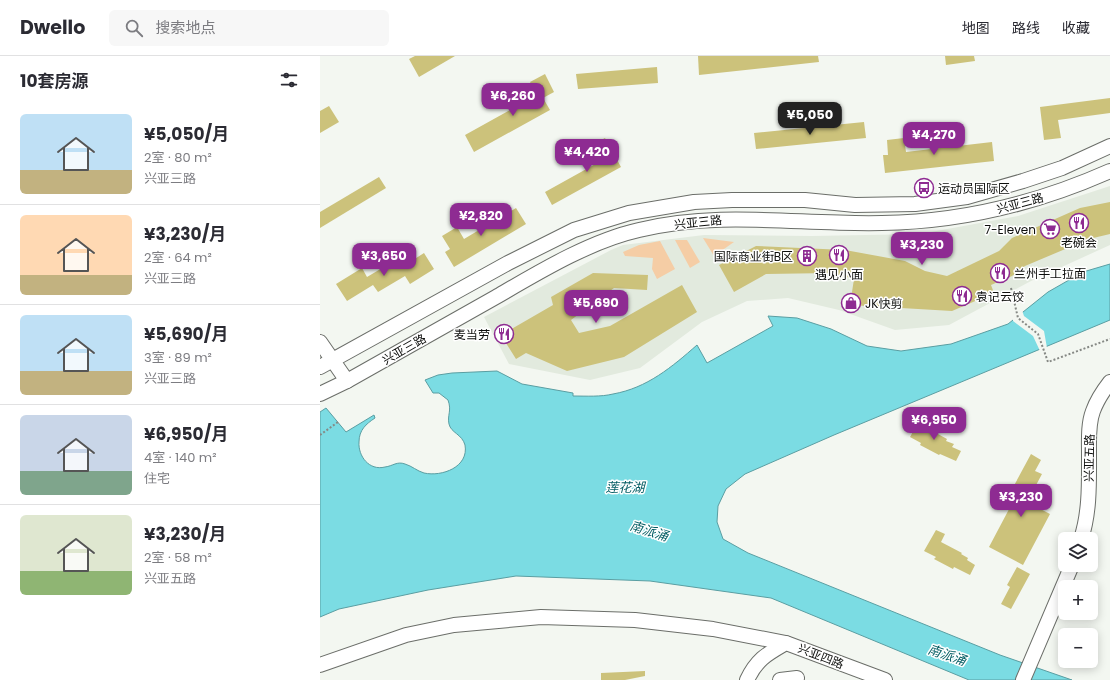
<!DOCTYPE html>
<html lang="zh">
<meta charset="utf-8">
<style>
:root{--surface:#fff;--page:#f7f7f7;--text:#2b2b33;--muted:#7c7c81;--line:#e1e1e2;--accent:#8e2b92}
body{margin:0;font-family:Poppins,"Noto Sans SC",sans-serif;background:var(--page);color:var(--text);height:100vh;display:flex;flex-direction:column;font-size:15px;white-space:nowrap}
*{box-sizing:border-box;margin:0}
p{font-size:13px;color:var(--muted)}
.icon{flex:none;width:22px;height:22px;fill:none;stroke:currentColor;stroke-width:2;stroke-linecap:round;stroke-linejoin:round}
.map{position:relative;flex:1;overflow:hidden}
.panel{display:flex;flex-direction:column;background:var(--surface);width:320px}
.panel>*{flex:none}
.tools{position:absolute;left:738px;top:476px;display:grid;gap:8px}
.tools a{display:grid;place-items:center;width:40px;height:40px;border-radius:6px;background:var(--surface);box-shadow:0 2px 10px #0003;font-size:20px}
.price{position:absolute;translate:-50% -34px;padding:0 9px;border-radius:8px;background:var(--accent);color:#fff;font-size:13px;line-height:26px;filter:drop-shadow(0 1px 2px #0008)}
.price::after{content:'';position:absolute;left:50%;top:24px;width:12px;height:9px;margin-left:-6px;background:inherit;clip-path:polygon(0 0,100% 0,50% 100%)}
.price.selected{background:#222;color:#fff}
ul{padding:0;list-style:none}
li{display:flex;align-items:center;gap:12px;height:100px;padding:0 20px}
li+li{border-top:1px solid var(--line)}
li span{display:grid;place-items:center;flex:none;width:112px;height:80px;border-radius:6px;color:#555}
li>.icon{margin-inline-start:auto}
span .icon{width:48px;height:48px;fill:#fffc;stroke-width:1}
li b{font-size:17px}
h2{display:flex;justify-content:space-between;align-items:center;height:48px;padding:0 20px;font-size:17px}
header{display:flex;align-items:center;gap:24px;box-sizing:border-box;height:56px;padding:0 20px;background:var(--surface);border-bottom:1px solid var(--line)}
header strong{font-size:19px}
nav{display:flex;gap:22px;margin-inline-start:auto;font-size:14px}
.search{width:280px;height:36px;background:var(--page);display:flex;align-items:center;gap:10px;box-sizing:border-box;padding:0 14px;border-radius:6px;color:var(--muted);font-size:15px}
main{display:flex;flex:1;min-height:0}
.map>svg:first-child{display:block}
.built{fill:#e2eade}
.green{fill:#f5cda5}
.water{fill:#7bdce3;stroke:#5a9ea2}
.pier{fill:#f3f7f1}
.building{fill:#ccc27b}
.lines{fill:none;stroke-linecap:round;stroke-linejoin:round}
.minor-casing{stroke:#6b6e69;stroke-width:16}
.path{stroke:#868985;stroke-width:2;stroke-dasharray:2 2;stroke-linecap:butt}
.minor{stroke:#fff;stroke-width:14}
.labels{text-anchor:middle;dominant-baseline:central;stroke-width:3;stroke-linejoin:round;paint-order:stroke}
.poi-label{font-size:12px;fill:#0d0e0c;stroke:#fff;text-anchor:start}
.street-label{font-size:12px;fill:#0d0e0c;stroke:#fff}
.water-label{font-size:13px;font-style:italic;fill:#055e64;stroke:#fff}
</style>
<header>
<strong>Dwello</strong>
<div class="search"><svg class="icon" aria-label="search" viewBox="0 0 24 24"><circle cx="10" cy="10" r="6"/><path d="M15 15l6 6"/></svg>搜索地点</div>
<nav><a>地图</a><a>路线</a><a>收藏</a></nav>
</header>
<main>
<section class="panel">
<h2>10套房源<svg class="icon" aria-label="filters" viewBox="0 0 24 24"><path d="M4 7h16M4 17h16"/><circle cx="9" cy="7" r="2"/><circle cx="15" cy="17" r="2"/></svg></h2>
<ul>
<li><span style="background:linear-gradient(#bfe0f5 70%,#c2b280 0)"><svg class="icon" aria-label="home" viewBox="0 0 24 24"><path d="M3 11l9-7 9 7M6 9v11h12V9"/></svg></span><div><b>¥5,050/月</b><p>2室 · 80 m²</p><p>兴亚三路</p></div></li>
<li><span style="background:linear-gradient(#ffd9b3 75%,#c2b280 0)"><svg class="icon" aria-label="home" viewBox="0 0 24 24"><path d="M3 11l9-7 9 7M6 9v11h12V9"/></svg></span><div><b>¥3,230/月</b><p>2室 · 64 m²</p><p>兴亚三路</p></div></li>
<li><span style="background:linear-gradient(#bfe0f5 70%,#c2b280 0)"><svg class="icon" aria-label="home" viewBox="0 0 24 24"><path d="M3 11l9-7 9 7M6 9v11h12V9"/></svg></span><div><b>¥5,690/月</b><p>3室 · 89 m²</p><p>兴亚三路</p></div></li>
<li><span style="background:linear-gradient(#c9d6e8 70%,#7fa58c 0)"><svg class="icon" aria-label="home" viewBox="0 0 24 24"><path d="M3 11l9-7 9 7M6 9v11h12V9"/></svg></span><div><b>¥6,950/月</b><p>4室 · 140 m²</p><p>住宅</p></div></li>
<li><span style="background:linear-gradient(#dfe7d0 70%,#8fb573 0)"><svg class="icon" aria-label="home" viewBox="0 0 24 24"><path d="M3 11l9-7 9 7M6 9v11h12V9"/></svg></span><div><b>¥3,230/月</b><p>2室 · 58 m²</p><p>兴亚五路</p></div></li>
</ul>
</section>
<div class="map">
<svg width="790" height="624" viewBox="0 0 790 624">
<rect width="100%" height="100%" fill="#f3f7f1"/>
<polygon class="built" points="790,130 790,189 711,225 629,269 575,274 519,254 468,242 427,245 382,266 320,312 270,324 189,308 164,261 291,194 303,189 384,179 492,180 600,178 698,160"/>
<g class="green">
<polygon points="383,182 414,186 394,200"/>
<polygon points="355,184 367,184 380,206 370,212"/>
<polygon points="340,185 355,213 337,223 332,213 333,202 305,200 303,196 319,189"/>
</g>
<path class="water" d="M790,208V264L514,379L425,418L406,433L398,450L397,466L403,483L428,497L680,599L752,624H649L451,542L330,525L196,520L108,534L19,553L0,561V356L6,352L26,376L54,359L55,362C46,368 39,374 39,386C38,400 49,415 65,411C73,410 77,405 85,408C92,410 97,415 104,417C122,421 149,411 145,389C142,378 131,377 129,368C127,359 132,355 128,344L119,337H113L105,324L118,319L132,317L177,315L202,328L253,337V340C266,340 281,341 293,338C327,332 352,311 377,289L387,307L453,270L448,260L477,262L511,273L547,290L581,295L631,288L688,268L728,236L763,216Z"/>
<polygon class="pier" points="702,254 704,260 724,275 727,292 720,295 713,280 693,265 693,262"/>
<g class="building">
<polygon points="95,0 135,0 99,21 89,3"/>
<polygon points="378,0 498,0 499,6 379,19"/>
<polygon points="625,0 654,0 655,5 626,9"/>
<polygon points="337,11 338,27 258,33 256,18"/>
<polygon points="225,18 234,36 223,42 230,54 154,96 145,79 217,39 210,26"/>
<polygon points="790,42 790,57 738,64 741,82 724,84 720,51"/>
<polygon points="9,50 19,66 0,77 0,55"/>
<polygon points="544,66 546,82 436,93 434,77"/>
<polygon points="285,82 301,111 232,149 225,136 279,106 270,90"/>
<polygon points="584,82 586,96 672,86 674,105 565,117 563,99 568,99 567,84"/>
<polygon points="59,121 66,132 0,172 0,156"/>
<polygon points="790,146 790,178 769,183 705,210 692,220 671,229 674,237 632,255 530,249 534,223 511,217 446,218 414,236 399,209 436,190 525,194 585,205 605,215 627,220 679,195 692,182 760,152"/>
<polygon points="196,152 206,168 134,211 125,196 130,193 122,180 137,171 144,183"/>
<polygon points="104,197 114,213 90,228 85,220 58,236 53,229 27,245 16,228 42,212 47,221 74,205 79,213"/>
<polygon points="273,217 328,219 327,234 294,232 251,264 259,277 290,270 362,229 377,256 304,301 247,315 206,297 196,303 181,279 233,249 231,241"/>
<polygon points="602,360 611,365 607,372 627,383 626,385 634,388 632,391 641,395 636,405 620,398 619,399 600,389 601,387 590,381"/>
<polygon points="711,398 721,404 715,415 722,418 707,446 730,458 703,509 669,491 696,440 690,437"/>
<polygon points="616,474 625,478 621,486 642,497 641,498 648,502 647,504 655,509 650,519 634,511 633,513 614,503 616,501 604,495"/>
<polygon points="697,511 710,518 691,553 681,548 690,531 687,529"/>
<polygon points="325,615 325,620 305,624 281,624 281,617"/>
</g>
<g class="lines">
<g class="minor-casing">
<g id="minor">
<polyline points="0,286 27,325"/>
<polyline points="0,311 188,207 254,174 309,157 374,146 412,144 485,144 535,149 595,148 647,141 703,125 742,112 790,90"/>
<path d="M0,338L27,325C77,297 126,269 176,241C219,216 270,185 319,174C401,154 479,169 562,167C641,166 718,147 790,115"/>
<path d="M761,483C770,456 769,426 769,398C769,384 768,368 773,355C777,344 783,335 790,326"/>
<polyline points="0,609 86,579 134,569 221,561 315,564 393,573 466,587"/>
<path d="M427,624C437,603 447,598 466,587L565,624"/>
<polyline points="460,624 477,622"/>
<polyline points="703,624 752,509"/>
</g>
</g>
<g class="path">
<polyline points="691,232 698,262 718,278 728,306 790,283"/>
<polyline points="0,379 18,366"/>
</g>
<use href="#minor" class="minor"/>
</g>
<defs>
<g id="bus-ring" transform="scale(1)"><circle r="9.5" fill="#fff" stroke="#8e2b92" stroke-width="1.5"/><path d="M-5-6H5V4H4V6H2V4H-2V6H-4V4H-5ZM-3.5-4V0h7V-4ZM-3.5 1.2v1.5H-2V1.2ZM2 1.2v1.5H3.5V1.2Z" fill="#8e2b92"/></g>
<g id="restaurant-ring" transform="scale(1)"><circle r="9.5" fill="#fff" stroke="#8e2b92" stroke-width="1.5"/><path d="M-5-6h1v4h1v-4h1v4h1v-4h1v5L-1.5 .5V6h-2V.5L-5-1ZM5-6V6H3V1.5H1.5Q1.5-4 5-6Z" fill="#8e2b92"/></g>
<g id="supermarket-ring" transform="scale(1)"><circle r="9.5" fill="#fff" stroke="#8e2b92" stroke-width="1.5"/><path d="M-6-5.5h2.5l.6 2H6L4.5 2H-2.5L-4.4-4H-6ZM-1.5 3.2a1.3 1.3 0 1 0 .1 0ZM3 3.2a1.3 1.3 0 1 0 .1 0Z" fill="#8e2b92"/></g>
<g id="building-ring" transform="scale(1)"><circle r="9.5" fill="#fff" stroke="#8e2b92" stroke-width="1.5"/><path d="M-4-6H4V6H1V3H-1V6H-4ZM-2.5-4.3h1.7v1.8h-1.7ZM.8-4.3h1.7v1.8H.8ZM-2.5-1h1.7V.8h-1.7ZM.8-1h1.7V.8H.8Z" fill="#8e2b92"/></g>
<g id="shop-ring" transform="scale(1)"><circle r="9.5" fill="#fff" stroke="#8e2b92" stroke-width="1.5"/><path d="M-5-2.5h2.3a2.7 3.5 0 0 1 5.4 0H5L5.5 6h-11ZM-1.5-2.5h3a1.5 2.3 0 0 0-3 0Z" fill="#8e2b92"/></g>
</defs>
<g fill-rule="evenodd">
<use href="#bus-ring" x="604" y="132"/>
<use href="#restaurant-ring" x="759" y="167"/>
<use href="#supermarket-ring" x="730" y="173"/>
<use href="#restaurant-ring" x="519" y="199"/>
<use href="#building-ring" x="487" y="200"/>
<use href="#restaurant-ring" x="680" y="217"/>
<use href="#restaurant-ring" x="642" y="240"/>
<use href="#shop-ring" x="531" y="247"/>
<use href="#restaurant-ring" x="184" y="278"/>
</g>
<g class="labels">
<g class="poi-label">
<text x="618" y="132">运动员国际区</text>
<text x="716" y="173" text-anchor="end">7-Eleven</text>
<text x="759" y="186" text-anchor="middle">老碗会</text>
<text x="473" y="200" text-anchor="end">国际商业街B区</text>
<text x="694" y="217">兰州手工拉面</text>
<text x="519" y="218" text-anchor="middle">遇见小面</text>
<text x="656" y="240">袁记云饺</text>
<text x="545" y="247">JK快剪</text>
<text x="170" y="278" text-anchor="end">麦当劳</text>
</g>
<g class="street-label">
<text transform="translate(700 147) rotate(-15)">兴亚三路</text>
<text transform="translate(378 166) rotate(-6)">兴亚三路</text>
<text transform="translate(84 293) rotate(-30)">兴亚三路</text>
<text transform="translate(769 402) rotate(-89)">兴亚五路</text>
<text transform="translate(501 600) rotate(21)">兴亚四路</text>
</g>
<g class="water-label">
<text x="305" y="431">莲花湖</text>
<text transform="translate(329 475) rotate(17)">南派涌</text>
<text transform="translate(627 599) rotate(19)">南派涌</text>
</g>
</g>
</svg>
<div class="tools">
<a><svg class="icon" aria-label="layers" viewBox="0 0 24 24"><path d="M12 4l9 5-9 5-9-5zM3 14l9 5 9-5"/></svg></a>
<a>+</a>
<a>−</a>
</div>
<b class="price" style="left:193px;top:61px">¥6,260</b>
<b class="price selected" style="left:490px;top:80px">¥5,050</b>
<b class="price" style="left:614px;top:100px">¥4,270</b>
<b class="price" style="left:267px;top:117px">¥4,420</b>
<b class="price" style="left:161px;top:181px">¥2,820</b>
<b class="price" style="left:602px;top:210px">¥3,230</b>
<b class="price" style="left:64px;top:221px">¥3,650</b>
<b class="price" style="left:276px;top:268px">¥5,690</b>
<b class="price" style="left:614px;top:385px">¥6,950</b>
<b class="price" style="left:701px;top:462px">¥3,230</b>
</div>
</main>
